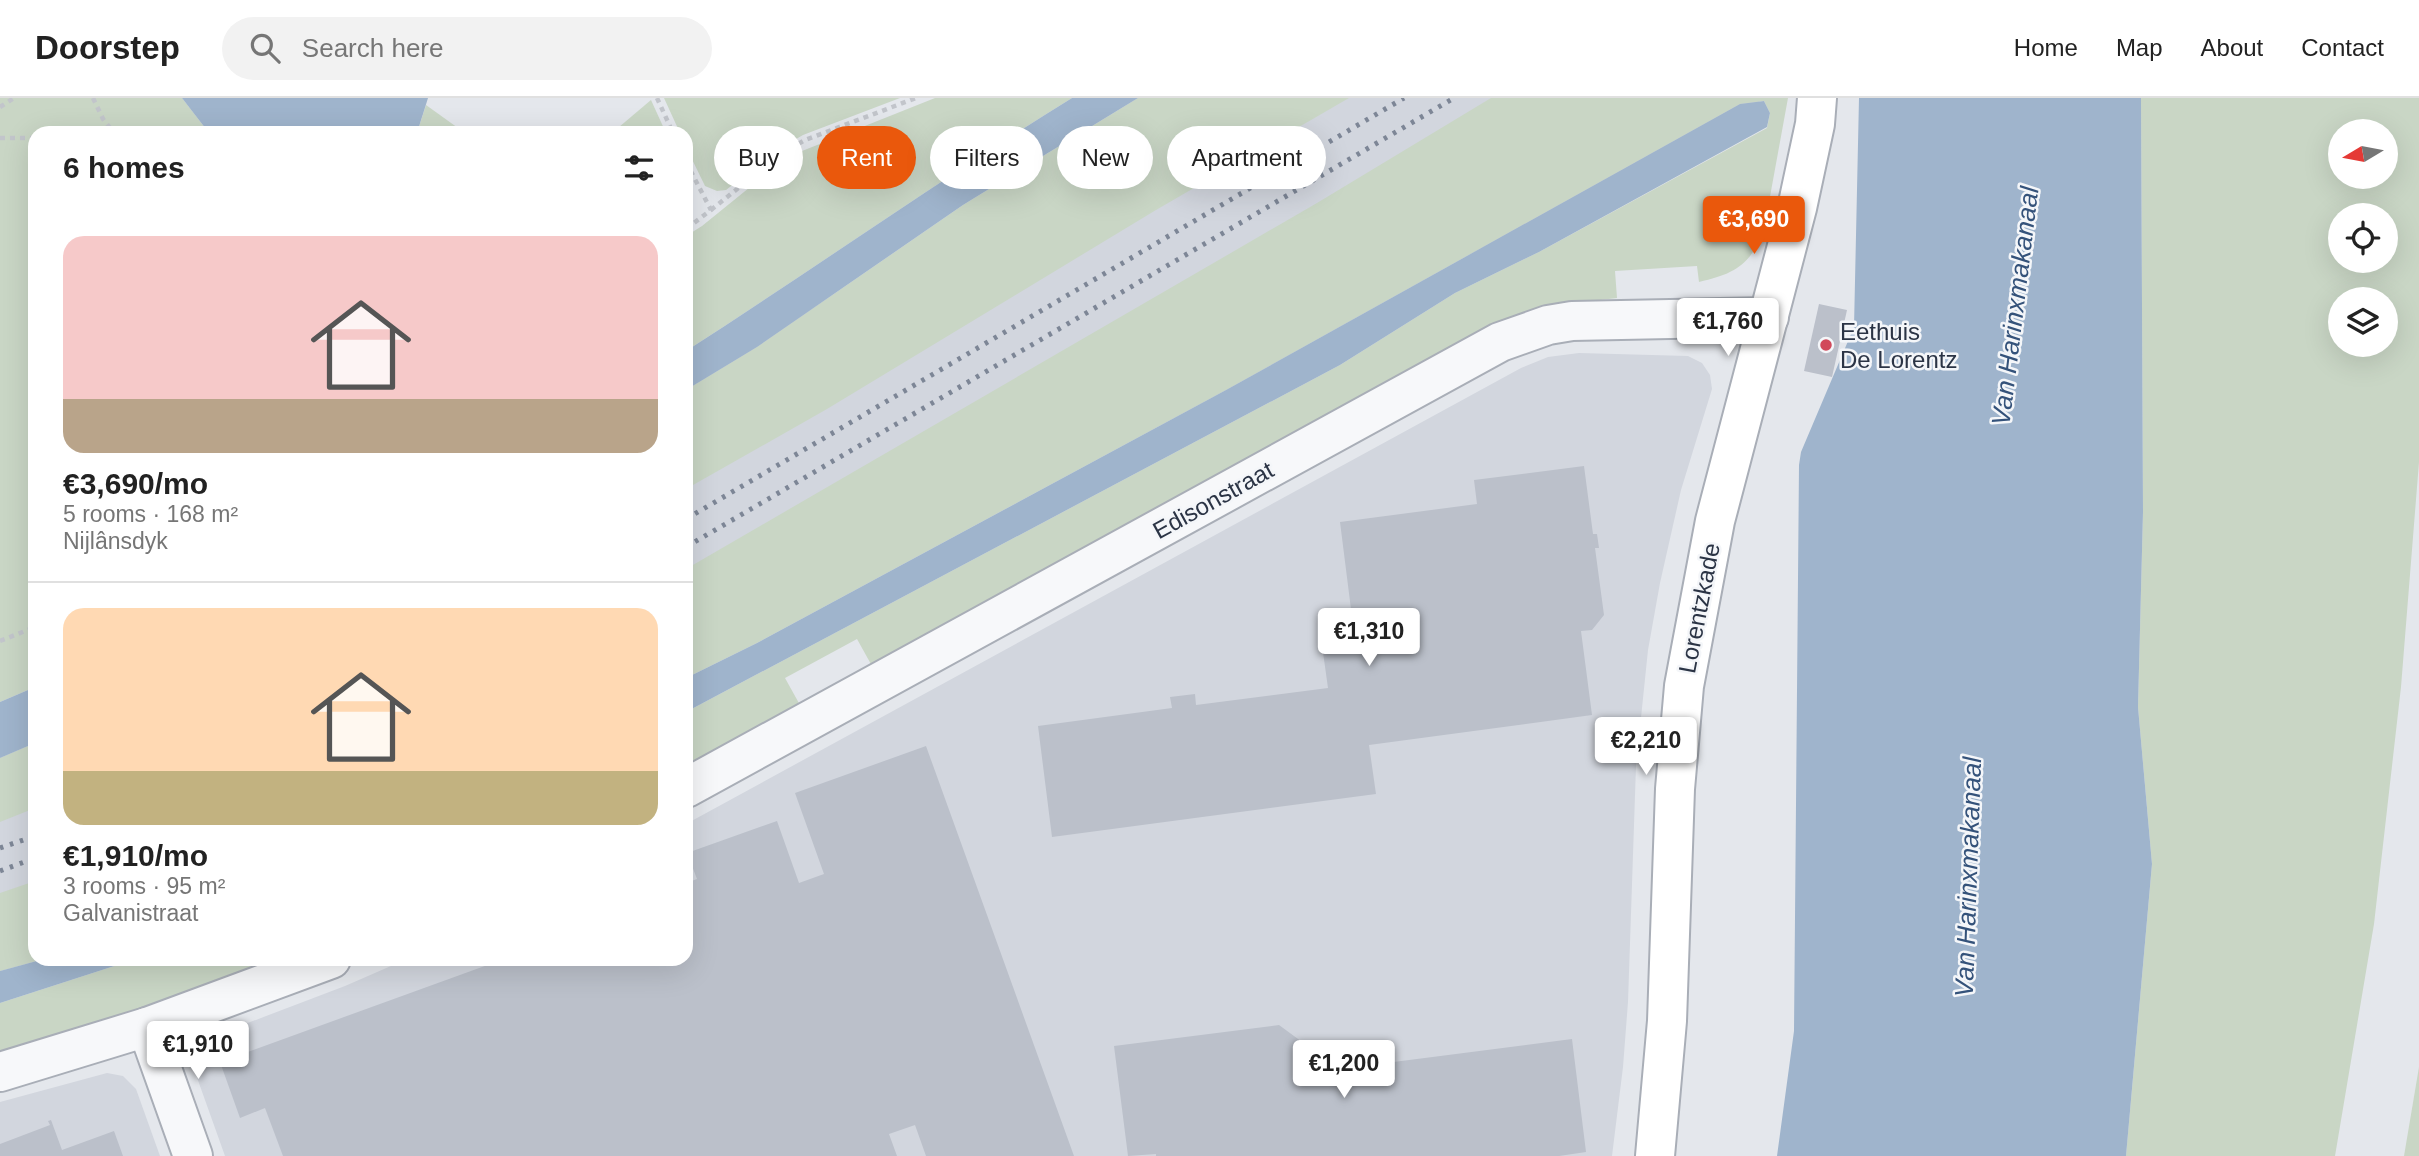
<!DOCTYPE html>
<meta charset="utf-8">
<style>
:root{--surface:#fff;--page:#f2f2f2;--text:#222;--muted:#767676;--line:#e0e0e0;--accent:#ea580c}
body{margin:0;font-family:Helvetica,sans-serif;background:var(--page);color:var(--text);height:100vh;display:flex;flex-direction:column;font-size:26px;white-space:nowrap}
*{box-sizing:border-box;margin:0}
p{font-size:23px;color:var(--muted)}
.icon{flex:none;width:38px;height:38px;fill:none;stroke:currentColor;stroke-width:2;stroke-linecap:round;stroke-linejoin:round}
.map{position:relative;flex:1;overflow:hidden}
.details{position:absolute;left:28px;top:28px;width:665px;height:840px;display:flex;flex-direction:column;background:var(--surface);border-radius:21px;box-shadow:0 7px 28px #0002}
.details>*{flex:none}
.guide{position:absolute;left:714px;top:28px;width:665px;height:63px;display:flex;gap:14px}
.needle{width:46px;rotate:260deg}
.buttons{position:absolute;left:2328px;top:21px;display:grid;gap:14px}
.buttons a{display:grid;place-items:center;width:70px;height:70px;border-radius:50%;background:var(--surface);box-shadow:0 7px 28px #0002;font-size:35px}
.price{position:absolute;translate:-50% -60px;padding:0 16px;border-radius:7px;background:#fff;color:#222;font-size:23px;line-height:46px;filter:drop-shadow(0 2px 4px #0008)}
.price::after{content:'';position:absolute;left:50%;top:42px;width:21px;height:16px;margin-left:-10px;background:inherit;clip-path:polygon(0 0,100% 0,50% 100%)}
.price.on{background:var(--accent);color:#fff}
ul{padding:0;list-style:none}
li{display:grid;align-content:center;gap:14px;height:371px;padding:0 35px}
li+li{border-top:2px solid var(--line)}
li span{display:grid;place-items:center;height:217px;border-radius:21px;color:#555}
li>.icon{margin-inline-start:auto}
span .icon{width:126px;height:126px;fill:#fffc;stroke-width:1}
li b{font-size:30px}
h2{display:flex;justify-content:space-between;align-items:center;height:84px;padding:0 35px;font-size:30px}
.pill{padding:0 24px;border-radius:32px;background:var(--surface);box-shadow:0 7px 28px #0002;font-size:24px;line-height:63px}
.pill.on{background:var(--accent);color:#fff}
header{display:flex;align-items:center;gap:42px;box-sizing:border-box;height:98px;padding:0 35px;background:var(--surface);border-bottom:2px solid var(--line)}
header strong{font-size:33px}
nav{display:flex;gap:38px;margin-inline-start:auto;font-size:24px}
.search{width:490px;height:63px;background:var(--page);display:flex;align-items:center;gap:18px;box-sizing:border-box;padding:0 24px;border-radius:38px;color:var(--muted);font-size:26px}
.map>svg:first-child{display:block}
.built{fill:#d2d6de}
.green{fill:#c9d6c5;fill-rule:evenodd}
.water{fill:#9fb4cc}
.building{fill:#bbc0ca}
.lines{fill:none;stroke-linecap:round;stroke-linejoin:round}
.street-casing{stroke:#a9aeb7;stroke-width:42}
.secondary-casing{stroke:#a9aeb7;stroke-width:42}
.path{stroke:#c2c5cb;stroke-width:4.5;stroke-dasharray:5 5;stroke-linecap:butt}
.street{stroke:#f7f8fa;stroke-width:38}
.secondary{stroke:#fff;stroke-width:38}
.rail{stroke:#7d8696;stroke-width:5;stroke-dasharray:3.5 7;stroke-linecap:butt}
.poi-dot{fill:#d1495b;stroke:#f4f6f9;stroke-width:2.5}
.labels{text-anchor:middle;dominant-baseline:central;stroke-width:5;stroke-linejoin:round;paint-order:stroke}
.poi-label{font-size:24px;fill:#2b3445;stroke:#f4f6f9;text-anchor:start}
.street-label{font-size:24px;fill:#2b3445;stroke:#f4f6f9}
.water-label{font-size:26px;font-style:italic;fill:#34527a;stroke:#f4f6f9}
</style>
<header>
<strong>Doorstep</strong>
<div class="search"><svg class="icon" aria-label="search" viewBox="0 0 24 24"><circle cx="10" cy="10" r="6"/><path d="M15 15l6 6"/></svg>Search here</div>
<nav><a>Home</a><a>Map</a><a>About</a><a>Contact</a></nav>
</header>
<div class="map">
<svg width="2419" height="1058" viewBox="0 0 2419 1058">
<rect width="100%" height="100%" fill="#e4e7ec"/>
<g class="built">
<polygon points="1138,0 1766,0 1463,160 1226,292 686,580 686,292"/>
<polygon points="1579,255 1688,258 1702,265 1710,277 1712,291 1681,392 1660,485 1648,552 1636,668 1628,904 1623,969 1612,1058 225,1058 195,974 195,960 197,953 201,947 211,939 345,888 407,861 686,861 686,726 1521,270 1548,259"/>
<polygon points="35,645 35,861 44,861 0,873 0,660"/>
<polygon points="107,975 123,978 136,991 160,1058 0,1058 0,1004"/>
</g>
<g class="green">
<polygon points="0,0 182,0 209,35 35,35 35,589 0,604"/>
<polygon points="664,0 900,0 803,37 779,51 726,92 717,93 705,88 686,49 686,35 680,35"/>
<path d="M935,0H1072C941,81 815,170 686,253V138L702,128L787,59Z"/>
<polygon points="1138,0 1349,0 1156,112 827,311 686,391 686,292 757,249 963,107"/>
<path d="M1491,0H1788L1763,137C1747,169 1733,176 1699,184L1697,168L1615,173L1617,200L1550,208L872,568L857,541L785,580L800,607L686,669V614L1340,267L1455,195L1539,154L1767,30L1770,15L1764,3L1740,6L1226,292L757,545L686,580V471L1317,105Z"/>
<path d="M2141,0H2419V364L2401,589L2374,826L2335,1058H2126L2152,766L2138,609L2143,414ZM2340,33H2385V79H2340ZM2340,117H2385V163H2340ZM2340,201H2385V247H2340Z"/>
<polygon points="651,2 666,35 612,35"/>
<polygon points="426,7 465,35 417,35"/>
<polygon points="35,645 35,710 0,724 0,660"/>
<polygon points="35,783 35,861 44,861 0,873 0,795"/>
<polygon points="136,861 279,861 111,921 0,954 0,905"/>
<polygon points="2419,969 2419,1058 2404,1058"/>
</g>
<g class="water">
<polygon points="182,0 428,0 417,35 209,35"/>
<path d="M1072,0H1138L963,107L757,249L686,292V253C815,170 941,81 1072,0Z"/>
<polygon points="1859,0 2141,0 2143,414 2138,609 2152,766 2126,1058 1777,1058 1794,933 1799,367 1801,354 1854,229"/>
<polygon points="1764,3 1770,15 1767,29 1539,154 1455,195 1340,267 686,614 686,580 757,545 1226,292 1740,6"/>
<polygon points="35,589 35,645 0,660 0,604"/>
<polygon points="44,861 136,861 0,905 0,873"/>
</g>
<g class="building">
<polygon points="1819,206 1847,212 1832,279 1804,273"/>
<polygon points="1584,368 1593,436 1597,436 1599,450 1595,450 1604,517 1592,532 1581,533 1592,617 1369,647 1376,696 1052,739 1038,628 1172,610 1170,599 1195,596 1196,607 1328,590 1321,540 1354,535 1340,424 1477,406 1474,382"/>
<polygon points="926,648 1074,1058 926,1058 915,1027 889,1036 897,1058 283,1058 265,1010 240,1020 220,964 493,865 491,861 686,861 686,785 697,781 687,755 777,723 799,785 824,776 795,695"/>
<polygon points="1279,927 1339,971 1572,941 1586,1054 1559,1058 1156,1058 1156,1056 1128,1058 1114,948"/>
<polygon points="51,1022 62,1052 114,1033 123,1058 0,1058 0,1046 50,1027 48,1023"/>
</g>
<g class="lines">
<g class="street-casing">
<g id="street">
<polyline points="686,690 1500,244 1548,227 1572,223 1769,219"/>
<polyline points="147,929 193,1058"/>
<polyline points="0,974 147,929 331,861"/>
</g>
</g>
<g class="secondary-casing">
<polyline id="secondary" points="1655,1058 1667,923 1675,691 1684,588 1715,423 1797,110 1815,26 1817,0"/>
</g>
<g class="path">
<polyline points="93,0 103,21 114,35"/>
<polyline points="657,0 673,35"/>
<polyline points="0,9 14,0"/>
<polyline points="0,40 35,40"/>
<polyline points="686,64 711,112 686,131"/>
<polyline points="711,112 782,55 805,42 916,0"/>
<polyline points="0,543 35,529"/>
</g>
<use href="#street" class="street"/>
<use href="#secondary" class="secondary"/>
<g class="rail">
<polyline points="686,421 1404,0"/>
<polyline points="686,449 1454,0"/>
<polyline points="0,750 35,738"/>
<polyline points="0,773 35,760"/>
</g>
</g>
<circle class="poi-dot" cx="1826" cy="247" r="7"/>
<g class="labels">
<g class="poi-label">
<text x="1840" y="233">Eethuis<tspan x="1840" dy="28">De Lorentz</tspan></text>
</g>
<g class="street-label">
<text transform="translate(1213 402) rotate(-29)">Edisonstraat</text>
<text transform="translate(1699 510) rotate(-79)">Lorentzkade</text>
</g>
<g class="water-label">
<text transform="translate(2015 208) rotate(-83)">Van Harinxmakanaal</text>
<text transform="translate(1968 779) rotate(-88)">Van Harinxmakanaal</text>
</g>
</g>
</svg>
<div class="buttons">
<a><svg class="needle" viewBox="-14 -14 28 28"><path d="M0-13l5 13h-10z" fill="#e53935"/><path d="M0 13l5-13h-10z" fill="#767676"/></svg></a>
<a><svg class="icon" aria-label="locate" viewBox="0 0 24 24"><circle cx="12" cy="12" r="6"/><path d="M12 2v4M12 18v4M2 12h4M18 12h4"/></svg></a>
<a><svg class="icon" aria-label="layers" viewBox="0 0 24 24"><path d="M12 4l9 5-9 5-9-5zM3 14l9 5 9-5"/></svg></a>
</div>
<b class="price on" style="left:1754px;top:158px">€3,690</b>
<b class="price" style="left:1728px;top:260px">€1,760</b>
<b class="price" style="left:1369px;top:570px">€1,310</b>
<b class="price" style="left:1646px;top:679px">€2,210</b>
<b class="price" style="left:198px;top:983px">€1,910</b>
<b class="price" style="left:1344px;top:1002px">€1,200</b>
<div class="guide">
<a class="pill">Buy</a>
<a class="pill on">Rent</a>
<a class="pill">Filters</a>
<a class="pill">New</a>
<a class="pill">Apartment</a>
</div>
<section class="details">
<h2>6 homes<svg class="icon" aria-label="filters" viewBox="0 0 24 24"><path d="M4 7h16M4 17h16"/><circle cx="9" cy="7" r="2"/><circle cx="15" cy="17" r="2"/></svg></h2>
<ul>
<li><span style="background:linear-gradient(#f6c9c9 75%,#b9a48a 0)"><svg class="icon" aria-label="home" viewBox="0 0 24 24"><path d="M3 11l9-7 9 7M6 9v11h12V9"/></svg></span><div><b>€3,690/mo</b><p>5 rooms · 168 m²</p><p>Nijlânsdyk</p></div></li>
<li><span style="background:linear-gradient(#ffd9b3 75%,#c2b280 0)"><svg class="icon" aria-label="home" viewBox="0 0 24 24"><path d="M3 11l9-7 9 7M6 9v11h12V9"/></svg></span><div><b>€1,910/mo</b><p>3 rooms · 95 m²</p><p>Galvanistraat</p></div></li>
</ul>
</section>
</div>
